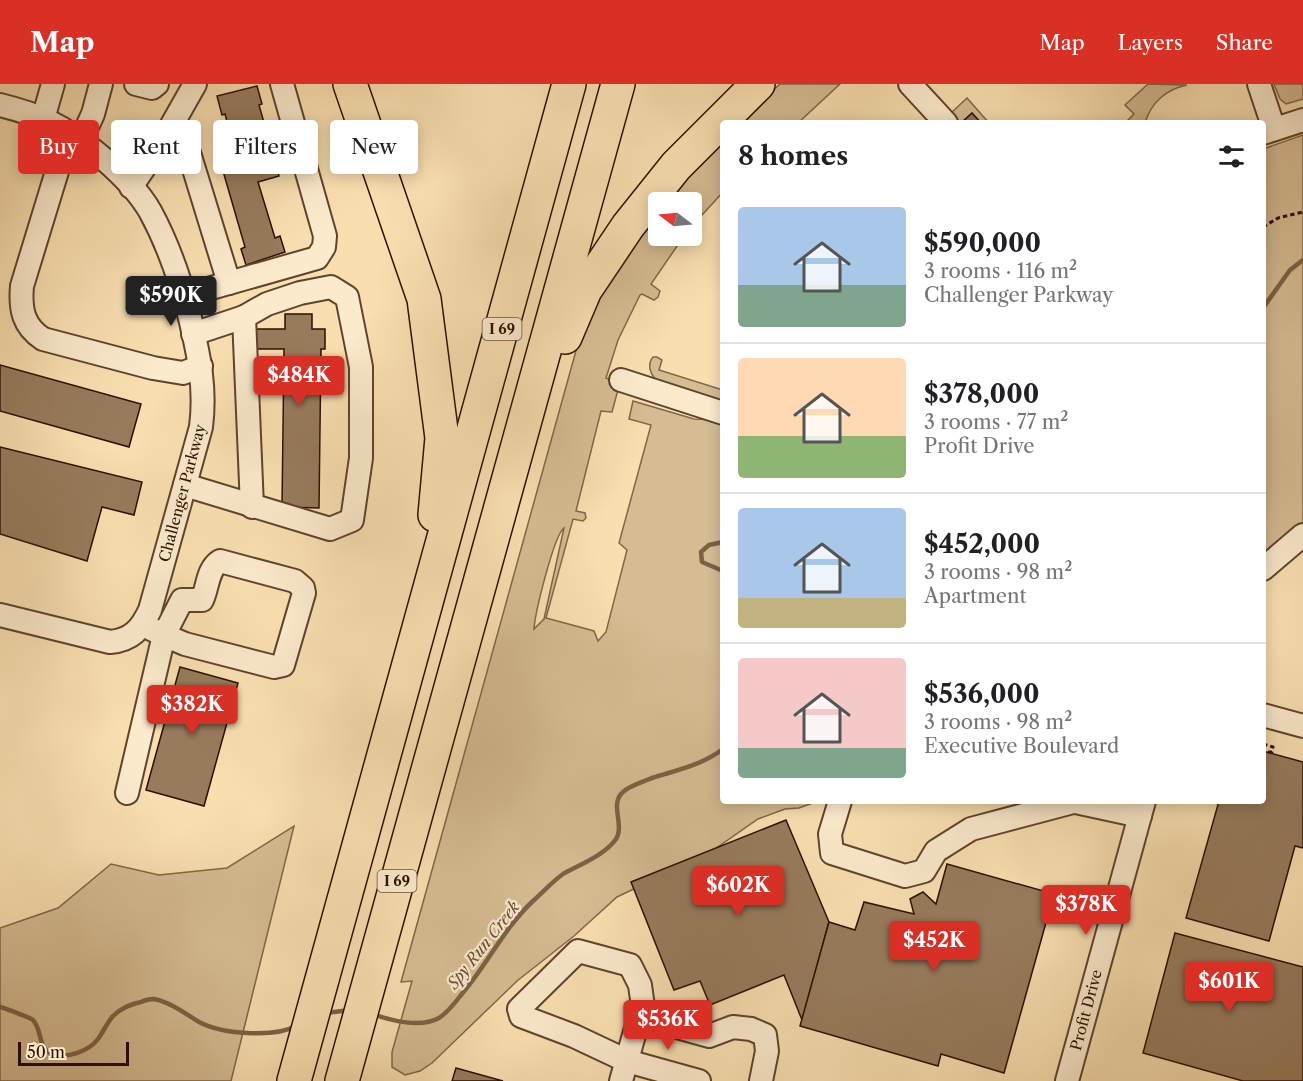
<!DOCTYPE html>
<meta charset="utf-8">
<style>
:root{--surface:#fff;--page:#f2f2f2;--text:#202124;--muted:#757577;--line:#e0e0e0;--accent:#d93025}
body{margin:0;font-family:"Libre Caslon Text",serif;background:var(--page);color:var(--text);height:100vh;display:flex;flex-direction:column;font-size:22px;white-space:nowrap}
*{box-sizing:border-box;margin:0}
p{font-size:20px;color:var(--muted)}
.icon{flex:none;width:33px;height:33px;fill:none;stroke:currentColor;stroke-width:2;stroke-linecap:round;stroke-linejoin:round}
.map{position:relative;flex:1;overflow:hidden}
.details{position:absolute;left:720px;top:36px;width:546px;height:684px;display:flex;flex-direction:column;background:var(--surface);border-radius:6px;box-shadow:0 3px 15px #0003}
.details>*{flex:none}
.guide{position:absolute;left:18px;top:36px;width:570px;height:54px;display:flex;gap:12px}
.needle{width:39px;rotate:286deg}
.fabs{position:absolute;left:648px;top:108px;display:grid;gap:12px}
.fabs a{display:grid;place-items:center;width:54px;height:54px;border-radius:6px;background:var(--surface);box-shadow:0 3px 15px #0003;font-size:30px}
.scale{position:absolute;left:18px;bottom:15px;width:111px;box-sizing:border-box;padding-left:6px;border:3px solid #2c0f00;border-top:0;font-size:16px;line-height:21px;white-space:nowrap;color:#2c0f00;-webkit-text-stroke:4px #fbeacc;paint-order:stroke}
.price{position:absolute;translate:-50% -51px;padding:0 14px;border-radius:6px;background:var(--accent);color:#fff;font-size:20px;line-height:39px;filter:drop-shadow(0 2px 3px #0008)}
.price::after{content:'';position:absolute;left:50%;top:36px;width:18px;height:14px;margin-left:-9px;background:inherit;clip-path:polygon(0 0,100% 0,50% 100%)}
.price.on{background:#222;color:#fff}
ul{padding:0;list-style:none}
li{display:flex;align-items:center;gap:18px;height:150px;padding:0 18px}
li+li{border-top:2px solid var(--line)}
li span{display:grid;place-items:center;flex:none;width:168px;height:120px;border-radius:6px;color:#555}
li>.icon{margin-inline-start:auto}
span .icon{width:72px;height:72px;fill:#fffc;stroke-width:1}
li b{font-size:26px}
h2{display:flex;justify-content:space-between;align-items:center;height:72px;padding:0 18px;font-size:26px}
.chip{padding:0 21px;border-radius:6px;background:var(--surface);box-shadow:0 3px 15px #0003;font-size:21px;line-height:54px}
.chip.on{background:var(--accent);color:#fff}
header{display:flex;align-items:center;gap:36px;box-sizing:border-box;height:84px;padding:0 30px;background:var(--accent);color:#fff}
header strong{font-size:28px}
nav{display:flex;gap:33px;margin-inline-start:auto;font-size:21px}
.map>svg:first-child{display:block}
.green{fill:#d6bc92;stroke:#816649;stroke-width:1.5;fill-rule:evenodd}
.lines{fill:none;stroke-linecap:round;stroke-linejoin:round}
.stream{stroke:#7d6146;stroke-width:4.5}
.building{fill:#977b5c;stroke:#2c0f00;stroke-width:1.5}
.minor-casing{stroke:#5f432c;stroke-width:26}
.highway-casing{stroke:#2c0f00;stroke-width:36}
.path{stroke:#2c0f00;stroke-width:3;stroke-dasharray:4.5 3;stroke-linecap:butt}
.minor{stroke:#fbeacc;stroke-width:22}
.highway{stroke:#f9dfb0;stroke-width:33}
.labels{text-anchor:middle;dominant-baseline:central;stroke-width:4.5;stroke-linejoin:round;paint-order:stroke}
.shield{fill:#fbeacc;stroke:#6a513d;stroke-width:1.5}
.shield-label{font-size:14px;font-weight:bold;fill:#2c0f00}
.street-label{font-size:15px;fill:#2c0f00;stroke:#fbeacc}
.water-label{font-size:16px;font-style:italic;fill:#694d34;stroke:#fbeacc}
</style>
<header>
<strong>Map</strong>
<nav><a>Map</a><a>Layers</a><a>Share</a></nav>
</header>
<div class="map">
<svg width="1303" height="997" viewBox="0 0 1303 997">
<rect width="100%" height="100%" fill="#f9dfb0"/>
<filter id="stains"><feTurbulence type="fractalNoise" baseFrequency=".00333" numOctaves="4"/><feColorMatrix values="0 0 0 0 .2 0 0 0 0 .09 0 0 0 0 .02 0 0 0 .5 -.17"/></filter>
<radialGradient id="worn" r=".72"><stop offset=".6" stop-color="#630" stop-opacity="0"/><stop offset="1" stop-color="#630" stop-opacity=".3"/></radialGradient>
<g class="green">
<polygon points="780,0 840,0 798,39 738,39"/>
<path d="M1148,0L1187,1C1166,5 1151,19 1145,39H1125L1134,30L1125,21Z"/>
<polygon points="1274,0 1303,0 1303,15 1286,20 1280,15"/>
<polygon points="967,14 989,39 981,39 972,29 961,39 951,29"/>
<polygon points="1303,51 1303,441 1263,474 1263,65"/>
<polygon points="723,54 723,108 692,142 692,118 659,118"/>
<path d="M658,119V152H684L651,200L660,207L658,213L654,216L642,210L640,211L618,256L606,294L618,299L619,302L612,328L601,327L576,427L585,429L586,434L583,437L573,435L546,534L594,547L598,557L606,548L627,466L619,459L651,341L629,335L633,317L694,335L723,336V717H818L799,724L785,725L758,735L709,769L617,813L574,852L517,897L432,979L420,987L405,991L392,983V968L412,897L401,898L577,263L604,197ZM564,444L544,535L534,545C535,529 554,451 564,444Z"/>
<path d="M653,273H657L662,276L659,286L723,306V325L655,295C650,289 647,280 653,273Z"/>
<polygon points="294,742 231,997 0,997 0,844 58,824 111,780 159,791 227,784"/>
</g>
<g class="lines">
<g class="stream">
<polyline points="1263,224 1290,186 1303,176"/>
<polyline points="723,458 709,461 701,468 702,478 723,487"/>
<path d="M0,923C4,924 31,934 33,936C43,947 37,965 53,970C67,975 89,967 98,955C103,948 107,939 113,932C120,925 131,920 141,918C145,916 150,915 154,915C170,918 186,930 199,938C221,950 274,954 296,942"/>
<polyline points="326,929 350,926"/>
<path d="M373,930C391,937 421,944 439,934C448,928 455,919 461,911C487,881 504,844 533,817C542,809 553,797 563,790C579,781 605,771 616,755C625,741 609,720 623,708C630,701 643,698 652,694C677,686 702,681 723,665"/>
</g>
</g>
<g class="building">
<polygon points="257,2 262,20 259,21 279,92 258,98 275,154 280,152 285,168 246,181 241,165 245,163 223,87 239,82 225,30 222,31 217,12"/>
<polygon points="972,29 981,39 961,39"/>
<polygon points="285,230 312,230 312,245 325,245 325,265 321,265 319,424 282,423 284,265 256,265 256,245 285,245"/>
<polygon points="0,281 141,320 129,363 0,327"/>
<polygon points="0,363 142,398 134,431 102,423 87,477 0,450"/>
<polygon points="180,583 238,599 204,722 146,706"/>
<polygon points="1263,667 1303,678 1303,764 1295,762 1269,857 1186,834 1219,717 1263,717"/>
<polygon points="786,736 829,838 802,936 784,891 710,921 700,897 674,906 631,798"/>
<polygon points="947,780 1054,810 1004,989 941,970 938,982 800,942 829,838 855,846 864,818 914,830 910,815 923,808 936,820"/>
<polygon points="1175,849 1303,883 1303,997 1243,997 1143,969"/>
<polygon points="456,984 503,997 452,997"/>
</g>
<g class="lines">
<g class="minor-casing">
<g id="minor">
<polyline points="136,0 152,4 157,0"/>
<polyline points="910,0 946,39"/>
<polyline points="1259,0 1274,45"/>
<path d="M0,21C16,25 33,30 48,37C83,54 130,93 150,127C168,160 181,198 190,234C199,272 206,304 201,343L150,526C141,545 132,556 110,558L0,531"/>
<polyline points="43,35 53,0"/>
<polyline points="1263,49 1303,36"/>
<polyline points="167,50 181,53 186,59 229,199"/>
<path d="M71,52L62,71L22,202C20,225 23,242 43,255L153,284L183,289L201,282"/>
<polyline points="80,58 93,30 101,0"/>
<polyline points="131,103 165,53 195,0"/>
<polyline points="183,212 317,174 324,163 325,152 282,0"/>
<polyline points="244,233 252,423"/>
<polyline points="621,296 723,329"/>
<polyline points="185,401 330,445 352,436 361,374 361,283 347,213 331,203 300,209 267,220 244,233 193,250"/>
<path d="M220,477L295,497L303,504L304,509L283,581L274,583L185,560L164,551L182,516H202C208,504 207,485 220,477Z"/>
<polyline points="1263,485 1303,451"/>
<polyline points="1263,631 1303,642"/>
<polyline points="127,709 164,551 151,545"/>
<polyline points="840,717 830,750 832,769 905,792 924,787 936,767 971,745 1073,718"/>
<polyline points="1071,717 1140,732"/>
<polyline points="645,937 640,901 630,881 578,867 519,925 521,932 574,952 627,977 699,997"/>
<polyline points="621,997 636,944 645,937 659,938 709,952 733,943 751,945 765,951 767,967 761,997"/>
<polyline points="1067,997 1144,717"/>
</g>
</g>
<g class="highway-casing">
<g id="highway">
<polyline points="350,0 424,215 442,354 435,431"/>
<polyline points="565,253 585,206 628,142 676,82 758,0"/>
<polyline points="294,997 569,0"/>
<polyline points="342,997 618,0"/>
</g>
</g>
<g class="path">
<polyline points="1263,143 1278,134 1303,128"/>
<polyline points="1263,660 1273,663 1272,668 1265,668"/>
</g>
<use href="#minor" class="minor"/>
<use href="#highway" class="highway"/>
</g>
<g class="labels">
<g class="shield">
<rect x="482.5" y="234" width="39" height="22" rx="4.5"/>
<rect x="377.5" y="786" width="39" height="22" rx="4.5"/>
</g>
<g class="shield-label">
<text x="502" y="245">I 69</text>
<text x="397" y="797">I 69</text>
</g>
<g class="street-label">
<text transform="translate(182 409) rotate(-75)">Challenger Parkway</text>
<text transform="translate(1086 926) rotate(-75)">Profit Drive</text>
</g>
<g class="water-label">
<text transform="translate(483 861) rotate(-52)">Spy Run Creek</text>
</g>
</g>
<rect width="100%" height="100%" filter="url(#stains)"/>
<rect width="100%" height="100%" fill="url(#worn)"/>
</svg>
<div class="fabs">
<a><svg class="needle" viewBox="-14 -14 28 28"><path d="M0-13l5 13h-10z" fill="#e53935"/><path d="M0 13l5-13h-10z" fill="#757577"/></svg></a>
</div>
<div class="scale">50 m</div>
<b class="price on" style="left:171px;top:243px">$590K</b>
<b class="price" style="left:299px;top:323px">$484K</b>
<b class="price" style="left:192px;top:652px">$382K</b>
<b class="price" style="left:738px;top:833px">$602K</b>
<b class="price" style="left:1086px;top:852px">$378K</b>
<b class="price" style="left:934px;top:888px">$452K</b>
<b class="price" style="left:1229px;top:929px">$601K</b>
<b class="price" style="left:668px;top:967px">$536K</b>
<div class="guide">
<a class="chip on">Buy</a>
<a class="chip">Rent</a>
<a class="chip">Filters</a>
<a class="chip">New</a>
</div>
<section class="details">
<h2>8 homes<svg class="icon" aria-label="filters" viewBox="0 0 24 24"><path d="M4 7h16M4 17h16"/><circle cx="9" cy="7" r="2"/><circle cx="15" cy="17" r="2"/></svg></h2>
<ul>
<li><span style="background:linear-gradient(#a9c7e8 65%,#7fa58c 0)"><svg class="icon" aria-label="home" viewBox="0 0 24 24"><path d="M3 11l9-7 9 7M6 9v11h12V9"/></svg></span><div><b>$590,000</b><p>3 rooms · 116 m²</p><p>Challenger Parkway</p></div></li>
<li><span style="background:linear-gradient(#ffd9b3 65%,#8fb573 0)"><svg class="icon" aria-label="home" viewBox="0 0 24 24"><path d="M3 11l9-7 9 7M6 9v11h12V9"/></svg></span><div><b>$378,000</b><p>3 rooms · 77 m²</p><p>Profit Drive</p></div></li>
<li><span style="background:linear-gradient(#a9c7e8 75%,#c2b280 0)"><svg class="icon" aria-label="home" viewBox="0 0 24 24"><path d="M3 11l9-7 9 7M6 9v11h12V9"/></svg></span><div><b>$452,000</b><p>3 rooms · 98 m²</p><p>Apartment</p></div></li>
<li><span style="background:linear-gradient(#f6c9c9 75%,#7fa58c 0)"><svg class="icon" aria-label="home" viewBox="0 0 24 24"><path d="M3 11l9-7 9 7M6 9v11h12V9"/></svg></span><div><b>$536,000</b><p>3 rooms · 98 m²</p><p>Executive Boulevard</p></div></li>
</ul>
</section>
</div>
